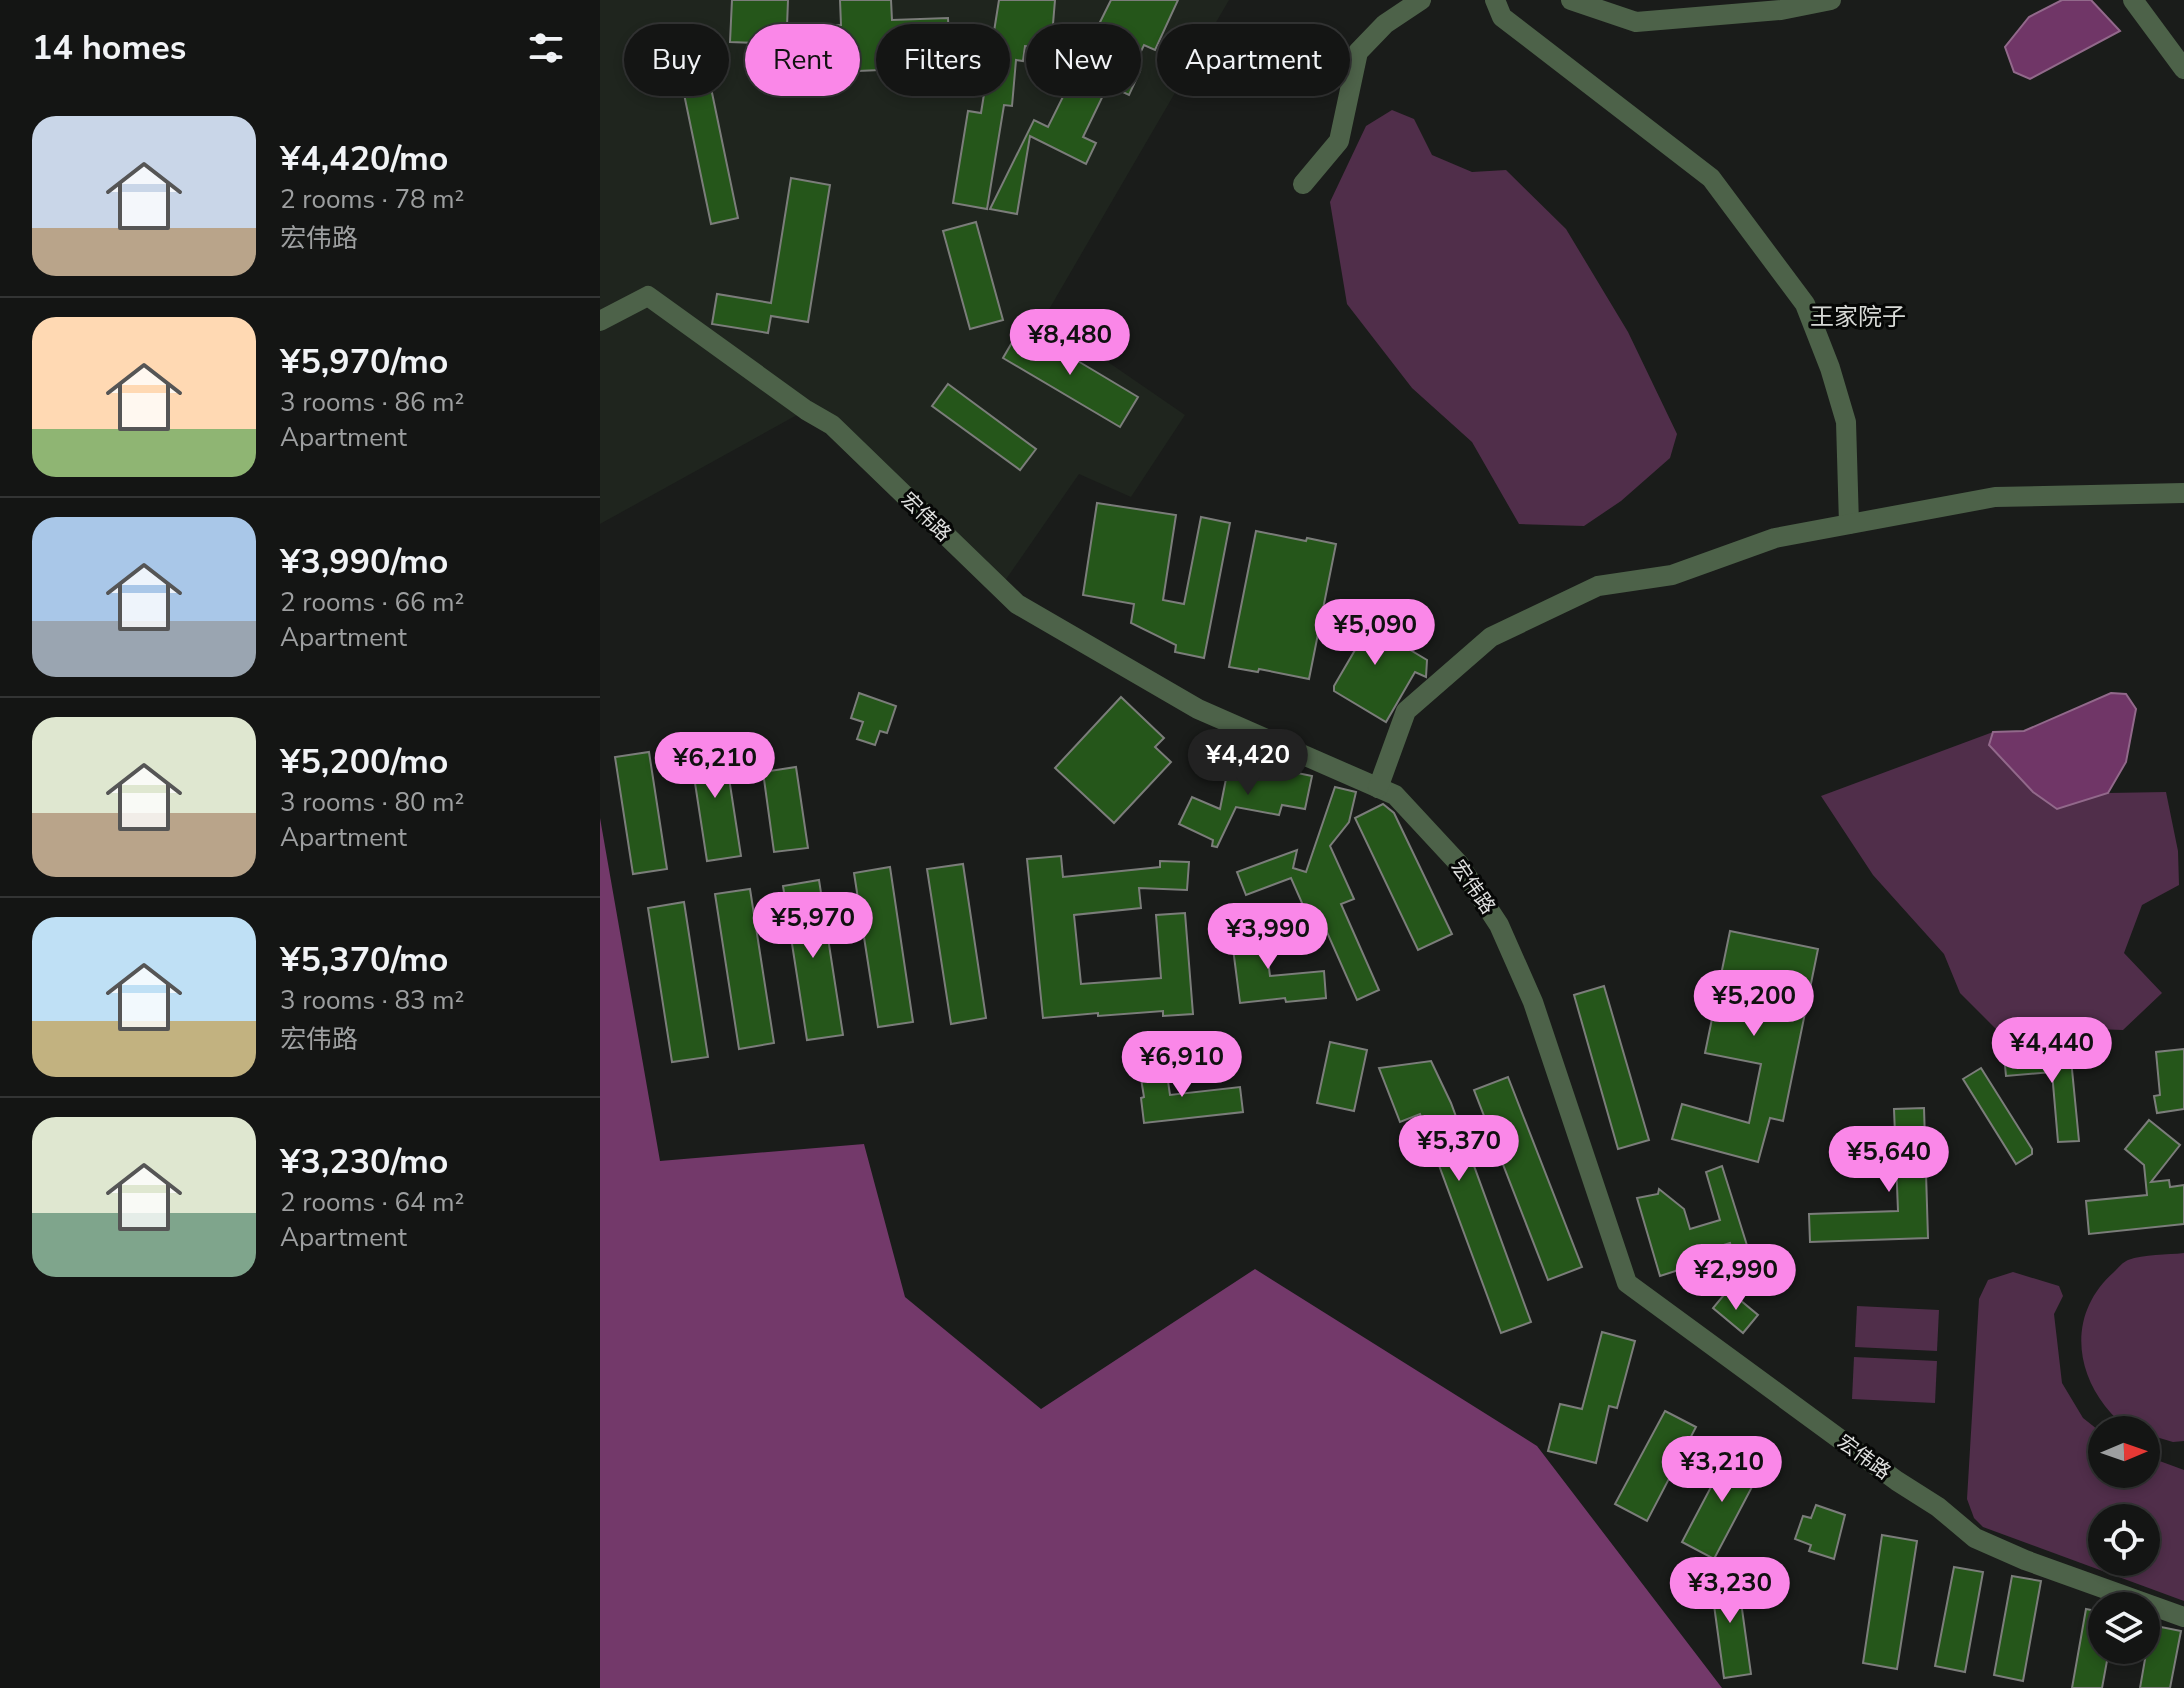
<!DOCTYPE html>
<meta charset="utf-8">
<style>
:root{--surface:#141514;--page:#212222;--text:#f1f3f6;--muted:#9d9fa0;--line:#333434;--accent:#fa87e8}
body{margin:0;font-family:"Nunito Sans","Noto Sans SC",sans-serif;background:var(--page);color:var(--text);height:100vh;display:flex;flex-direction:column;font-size:30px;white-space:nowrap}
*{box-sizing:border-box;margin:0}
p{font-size:26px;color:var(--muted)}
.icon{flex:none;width:44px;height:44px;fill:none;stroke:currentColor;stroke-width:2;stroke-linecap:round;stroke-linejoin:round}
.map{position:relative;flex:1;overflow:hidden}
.panel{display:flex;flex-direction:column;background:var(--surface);width:600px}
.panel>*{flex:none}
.hud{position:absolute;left:24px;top:24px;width:760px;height:72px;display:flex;gap:16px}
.needle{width:52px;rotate:88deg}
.tools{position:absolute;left:1488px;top:1416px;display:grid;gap:16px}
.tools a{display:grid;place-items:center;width:72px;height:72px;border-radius:50%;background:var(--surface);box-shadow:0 4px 12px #0003,0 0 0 2px var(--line);font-size:40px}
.price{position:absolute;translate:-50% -68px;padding:0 18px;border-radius:28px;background:var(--accent);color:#111;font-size:26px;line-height:52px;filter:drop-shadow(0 2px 4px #0008)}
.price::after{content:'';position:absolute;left:50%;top:48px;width:24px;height:18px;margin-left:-12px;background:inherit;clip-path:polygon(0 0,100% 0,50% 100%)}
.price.current{background:#222;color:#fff}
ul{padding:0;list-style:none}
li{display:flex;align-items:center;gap:24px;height:200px;padding:0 32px}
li+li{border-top:2px solid var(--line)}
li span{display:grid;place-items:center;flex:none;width:224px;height:160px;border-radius:24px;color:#555}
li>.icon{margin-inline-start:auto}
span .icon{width:96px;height:96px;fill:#fffc;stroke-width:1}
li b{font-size:34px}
h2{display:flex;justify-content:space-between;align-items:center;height:96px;padding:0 32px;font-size:34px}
.chip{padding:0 28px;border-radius:36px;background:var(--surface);box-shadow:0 4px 12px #0003,0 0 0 2px var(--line);font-size:28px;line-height:72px}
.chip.current{background:var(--accent);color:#111}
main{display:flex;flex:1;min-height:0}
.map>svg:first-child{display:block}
.built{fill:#1f251e}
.green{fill:#502e4a;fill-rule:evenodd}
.forest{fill:#73396a}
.water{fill:#703667;stroke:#92698b;stroke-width:2}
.building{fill:#25561a;stroke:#7b7d7a;stroke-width:2}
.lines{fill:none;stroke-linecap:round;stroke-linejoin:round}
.minor{stroke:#4d6249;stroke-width:20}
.labels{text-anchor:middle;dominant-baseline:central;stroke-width:6;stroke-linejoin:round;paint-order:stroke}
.street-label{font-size:20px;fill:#e0e1e0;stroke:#060706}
.quarter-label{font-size:24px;fill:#d7d9d6;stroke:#060706}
</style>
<main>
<section class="panel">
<h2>14 homes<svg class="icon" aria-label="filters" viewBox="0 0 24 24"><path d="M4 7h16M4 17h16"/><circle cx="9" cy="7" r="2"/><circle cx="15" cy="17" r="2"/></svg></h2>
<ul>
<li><span style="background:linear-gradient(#c9d6e8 70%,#b9a48a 0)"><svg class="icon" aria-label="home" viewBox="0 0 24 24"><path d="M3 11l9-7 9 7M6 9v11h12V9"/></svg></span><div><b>¥4,420/mo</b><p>2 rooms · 78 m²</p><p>宏伟路</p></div></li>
<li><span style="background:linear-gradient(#ffd9b3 70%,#8fb573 0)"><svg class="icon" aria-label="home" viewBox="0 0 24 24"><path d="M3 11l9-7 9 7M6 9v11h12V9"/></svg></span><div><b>¥5,970/mo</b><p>3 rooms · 86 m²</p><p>Apartment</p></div></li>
<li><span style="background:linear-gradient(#a9c7e8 65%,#9aa5b1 0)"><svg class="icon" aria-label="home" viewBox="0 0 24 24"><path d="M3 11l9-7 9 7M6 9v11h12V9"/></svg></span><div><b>¥3,990/mo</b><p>2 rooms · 66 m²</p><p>Apartment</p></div></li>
<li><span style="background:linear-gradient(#dfe7d0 60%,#b9a48a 0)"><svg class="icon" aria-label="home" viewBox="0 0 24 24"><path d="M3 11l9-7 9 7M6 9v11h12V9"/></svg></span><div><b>¥5,200/mo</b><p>3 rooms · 80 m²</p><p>Apartment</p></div></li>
<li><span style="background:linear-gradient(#bfe0f5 65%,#c2b280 0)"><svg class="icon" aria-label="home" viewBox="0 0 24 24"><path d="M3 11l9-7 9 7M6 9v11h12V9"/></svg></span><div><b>¥5,370/mo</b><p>3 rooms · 83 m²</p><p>宏伟路</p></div></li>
<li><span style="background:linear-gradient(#dfe7d0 60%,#7fa58c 0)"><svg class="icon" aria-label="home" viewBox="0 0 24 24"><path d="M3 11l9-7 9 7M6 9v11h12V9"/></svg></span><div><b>¥3,230/mo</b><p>2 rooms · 64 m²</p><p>Apartment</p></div></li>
</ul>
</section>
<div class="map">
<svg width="1584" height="1688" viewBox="0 0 1584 1688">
<rect width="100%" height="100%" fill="#1a1c1a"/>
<polygon class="built" points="0,0 629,0 444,318 585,415 531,497 479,474 400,588 206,410 0,524"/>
<g class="green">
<polygon points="792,110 814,119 832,155 872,172 906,170 966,229 1028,332 1077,434 1070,458 1021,501 984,526 919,524 872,442 812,388 747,304 730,202 766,126"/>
<polygon points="1393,732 1390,745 1433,792 1457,809 1508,793 1566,792 1578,851 1579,885 1542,905 1524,953 1562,993 1523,1030 1466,1028 1397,1030 1360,993 1344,954 1273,875 1221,796"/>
<path d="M1584,1253V1441L1573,1442L1546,1434V1430C1528,1430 1516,1420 1505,1406C1472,1363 1472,1309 1514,1272C1518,1268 1523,1262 1528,1260C1544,1254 1567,1255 1584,1253Z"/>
<path d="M1413,1272L1459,1286L1463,1296L1454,1314L1462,1383L1483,1418L1502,1433V1474H1546V1456L1584,1470V1601L1383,1527L1374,1518L1367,1499L1379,1299L1388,1280ZM1502,1518H1546V1562H1502Z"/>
<polygon points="1257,1306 1339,1310 1337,1351 1255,1347"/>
<polygon points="1254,1357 1337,1361 1335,1403 1252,1399"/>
</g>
<polygon class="forest" points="0,818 60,1161 264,1144 305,1297 441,1409 655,1269 937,1446 1122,1688 0,1688"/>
<g class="water">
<polygon points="1462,0 1491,0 1520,31 1430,79 1414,72 1405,47 1429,17"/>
<polygon points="1511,693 1526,694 1536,709 1526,762 1508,793 1457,809 1433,792 1389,745 1393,732 1424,731"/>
</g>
<g class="building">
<polygon points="132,0 188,0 187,27 241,25 240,0 291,0 292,20 348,18 350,67 211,73 210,45 130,42"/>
<polygon points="399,0 455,0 451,48 425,46 423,61 416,60 412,106 404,105 387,209 353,203 368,111 381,113"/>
<polygon points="511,0 578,0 555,50 544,45 533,68 540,71 529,95 508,85 483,137 496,143 486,164 430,136 417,214 390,209 434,120 448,127"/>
<polygon points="105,59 138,218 111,224 78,65"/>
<polygon points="191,178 230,185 208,322 171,316 168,333 112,324 117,294 171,303"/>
<polygon points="376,222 403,320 370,329 343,231"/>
<polygon points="421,327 538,397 520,427 403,358"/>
<polygon points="348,384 436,449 420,470 332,406"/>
<polygon points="497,503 576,515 563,600 584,604 601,517 630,523 604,658 575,652 576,645 531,623 534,604 483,595"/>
<polygon points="656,531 706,541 707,538 736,544 709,679 659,669 658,672 629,667"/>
<polygon points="745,611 827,660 826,677 815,672 786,722 734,691 734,686 755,650 731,636"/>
<polygon points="259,693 296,706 287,733 280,731 275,745 257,739 263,722 251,718"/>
<polygon points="521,697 564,738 555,747 571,762 514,823 455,768"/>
<polygon points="123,739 141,856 107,861 89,744"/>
<polygon points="49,752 67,869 33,874 15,757"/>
<polygon points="630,759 712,776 705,809 682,805 679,815 636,807 617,847 612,846 613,840 579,824 592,797 620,809"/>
<polygon points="196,767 208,848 174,852 163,772"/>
<polygon points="735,787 756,792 749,822 730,846 754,899 741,904 779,990 757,1000 719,914 709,919 691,878 646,895 637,872 697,850 693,868 706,872"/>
<polygon points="783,804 794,813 852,934 818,950 755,818"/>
<polygon points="461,856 463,877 560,867 560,861 589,862 587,890 539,888 541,908 474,915 481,984 561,978 556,915 585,913 593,1014 563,1016 563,1011 498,1016 498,1013 443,1018 427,859"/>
<polygon points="363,864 386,1018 351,1024 327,869"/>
<polygon points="290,867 313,1022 278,1027 254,873"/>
<polygon points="219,880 243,1035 207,1040 183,886"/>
<polygon points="150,889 174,1043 139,1049 115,894"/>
<polygon points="84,902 108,1057 72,1062 48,908"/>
<polygon points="663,921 670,976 724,971 726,998 686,1002 685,998 640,1003 630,925"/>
<polygon points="1130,931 1218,949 1183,1121 1170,1118 1158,1162 1072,1139 1082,1104 1149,1123 1161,1064 1105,1053"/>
<polygon points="1004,986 1049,1140 1018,1149 974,995"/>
<polygon points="730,1042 767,1050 754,1111 717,1103"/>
<polygon points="1470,1049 1479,1141 1458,1142 1452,1072 1406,1076 1404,1055"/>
<polygon points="1584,1049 1584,1109 1557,1113 1554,1096 1560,1095 1556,1052"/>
<polygon points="565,1061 570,1095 640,1087 643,1112 544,1123 541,1098 544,1097 539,1066"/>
<polygon points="831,1061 851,1103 931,1322 901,1333 820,1114 800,1122 779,1068"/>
<polygon points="1381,1068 1432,1149 1432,1154 1416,1164 1363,1079"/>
<polygon points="908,1077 982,1267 948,1280 874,1090"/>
<polygon points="1324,1108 1328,1238 1210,1242 1209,1214 1298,1211 1294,1109"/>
<polygon points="1549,1120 1580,1145 1551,1182 1569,1180 1570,1187 1584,1185 1584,1224 1489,1234 1486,1201 1547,1195 1544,1165 1525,1149"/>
<polygon points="1122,1166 1151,1258 1136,1263 1130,1243 1085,1257 1088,1267 1060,1276 1037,1198 1058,1194 1059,1189 1084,1209 1090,1229 1120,1220 1106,1172"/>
<polygon points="1128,1290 1158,1315 1143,1333 1113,1308"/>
<polygon points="1002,1332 1035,1341 1017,1408 1009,1406 996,1463 948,1451 960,1404 982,1409"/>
<polygon points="1065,1411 1096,1427 1047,1521 1015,1504"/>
<polygon points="1131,1449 1163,1466 1114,1559 1082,1542"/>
<polygon points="1216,1505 1245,1515 1234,1559 1209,1551 1211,1545 1195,1539 1203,1516 1211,1518"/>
<polygon points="1282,1535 1317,1541 1297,1669 1263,1663"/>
<polygon points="1354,1567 1383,1572 1365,1672 1335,1666"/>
<polygon points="1137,1573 1151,1674 1124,1678 1110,1576"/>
<polygon points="1412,1576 1441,1581 1423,1681 1394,1675"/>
<polygon points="1486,1609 1502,1612 1502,1650 1509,1650 1502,1688 1472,1688"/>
<polygon points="1551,1625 1581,1631 1570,1688 1540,1688"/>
</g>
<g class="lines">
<g class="minor">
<polyline points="895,0 902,17 1111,178 1205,304 1230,368 1246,422 1249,524"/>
<polyline points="971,0 1036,22 1181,10 1231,0"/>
<polyline points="1533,0 1584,69"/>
<polyline points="703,184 739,141 758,52 785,24 821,0"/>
<polyline points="0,321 48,296 206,410 232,425 417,604 598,709 795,795 859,864 899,925 933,1002 1027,1283 1297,1481 1338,1507 1375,1538 1425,1560 1584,1617"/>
<polyline points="778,788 806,711 891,637 998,586 1072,575 1175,538 1395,497 1584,493"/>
</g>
</g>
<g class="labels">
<g class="street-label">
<text transform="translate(326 517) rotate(44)">宏伟路</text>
<text transform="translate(873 887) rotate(55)">宏伟路</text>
<text transform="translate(1264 1457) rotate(36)">宏伟路</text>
</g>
<g class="quarter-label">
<text x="1258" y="317">王家院子</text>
</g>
</g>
</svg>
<div class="tools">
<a><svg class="needle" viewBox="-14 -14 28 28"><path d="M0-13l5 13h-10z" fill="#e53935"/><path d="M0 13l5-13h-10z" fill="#9d9fa0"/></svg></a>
<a><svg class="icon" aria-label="locate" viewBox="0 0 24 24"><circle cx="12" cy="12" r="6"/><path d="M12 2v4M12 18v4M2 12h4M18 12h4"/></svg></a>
<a><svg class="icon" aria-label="layers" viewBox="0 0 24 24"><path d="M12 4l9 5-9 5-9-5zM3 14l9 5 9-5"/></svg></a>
</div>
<b class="price" style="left:470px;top:377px">¥8,480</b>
<b class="price" style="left:775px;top:667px">¥5,090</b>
<b class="price current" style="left:648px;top:797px">¥4,420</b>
<b class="price" style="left:115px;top:800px">¥6,210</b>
<b class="price" style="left:213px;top:960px">¥5,970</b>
<b class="price" style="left:668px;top:971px">¥3,990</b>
<b class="price" style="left:1154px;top:1038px">¥5,200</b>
<b class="price" style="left:1452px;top:1085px">¥4,440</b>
<b class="price" style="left:582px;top:1099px">¥6,910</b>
<b class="price" style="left:859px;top:1183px">¥5,370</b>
<b class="price" style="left:1289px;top:1194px">¥5,640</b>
<b class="price" style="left:1136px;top:1312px">¥2,990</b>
<b class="price" style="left:1122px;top:1504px">¥3,210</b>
<b class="price" style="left:1130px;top:1625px">¥3,230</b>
<div class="hud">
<a class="chip">Buy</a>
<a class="chip current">Rent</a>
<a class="chip">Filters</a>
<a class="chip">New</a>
<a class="chip">Apartment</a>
</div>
</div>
</main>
